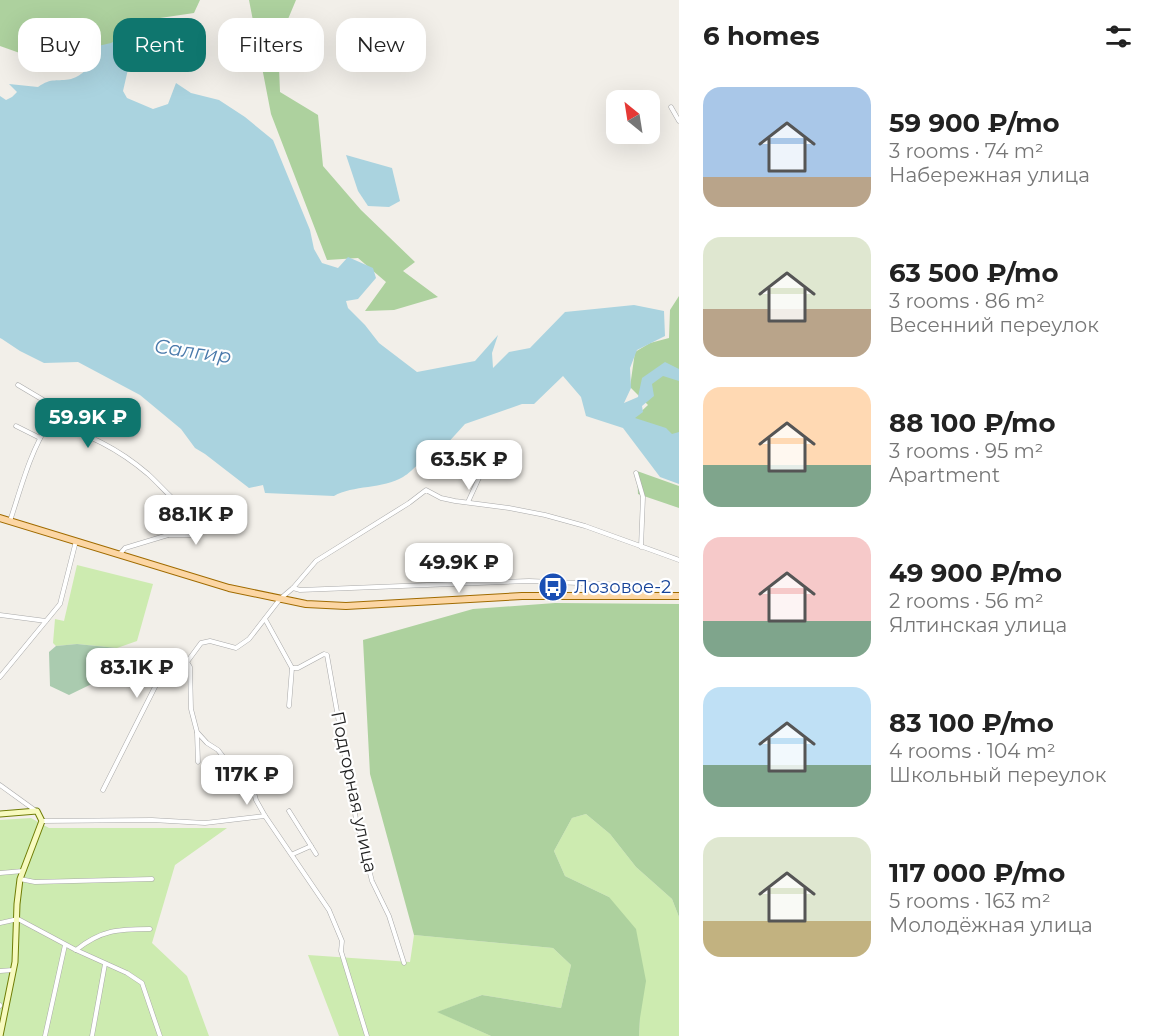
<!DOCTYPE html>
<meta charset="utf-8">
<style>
:root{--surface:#fff;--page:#f2f2f2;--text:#222;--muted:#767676;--accent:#0f766e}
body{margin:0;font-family:Montserrat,sans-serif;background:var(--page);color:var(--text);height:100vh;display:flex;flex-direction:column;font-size:22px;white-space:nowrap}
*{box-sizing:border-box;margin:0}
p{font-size:20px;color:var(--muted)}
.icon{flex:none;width:33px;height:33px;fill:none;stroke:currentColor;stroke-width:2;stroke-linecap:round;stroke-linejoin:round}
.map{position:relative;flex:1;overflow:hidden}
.panel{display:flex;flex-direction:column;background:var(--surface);width:480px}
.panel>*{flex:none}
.banner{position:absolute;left:18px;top:18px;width:570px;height:54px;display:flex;gap:12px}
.needle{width:39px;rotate:330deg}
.tools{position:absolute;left:606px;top:90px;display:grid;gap:12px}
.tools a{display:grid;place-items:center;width:54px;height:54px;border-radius:12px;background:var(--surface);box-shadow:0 6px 24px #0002;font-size:30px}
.price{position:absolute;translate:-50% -51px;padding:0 14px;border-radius:12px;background:#fff;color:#222;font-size:20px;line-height:39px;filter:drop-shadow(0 2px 3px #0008)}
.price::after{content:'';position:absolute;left:50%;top:36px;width:18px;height:14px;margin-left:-9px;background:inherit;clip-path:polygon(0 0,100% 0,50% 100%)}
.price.current{background:var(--accent);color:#fff}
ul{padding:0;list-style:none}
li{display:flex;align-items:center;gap:18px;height:150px;padding:0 24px}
li span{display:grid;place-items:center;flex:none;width:168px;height:120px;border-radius:18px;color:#555}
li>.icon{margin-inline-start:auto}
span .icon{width:72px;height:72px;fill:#fffc;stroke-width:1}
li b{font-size:26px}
h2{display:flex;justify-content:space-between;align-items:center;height:72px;padding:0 24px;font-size:26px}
.pill{padding:0 21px;border-radius:18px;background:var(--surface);box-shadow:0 6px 24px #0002;font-size:21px;line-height:54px}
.pill.current{background:var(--accent);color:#fff}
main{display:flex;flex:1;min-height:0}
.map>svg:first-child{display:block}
.grass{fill:#cdebb0}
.forest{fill:#add19e}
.cemetery{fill:#aacbaf}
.water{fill:#aad3df}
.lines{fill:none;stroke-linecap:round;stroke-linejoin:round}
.minor-casing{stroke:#a9a9a9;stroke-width:5}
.secondary-casing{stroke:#707d05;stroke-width:7}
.primary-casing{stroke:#a06b00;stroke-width:8}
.minor{stroke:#fff;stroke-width:4}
.secondary{stroke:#f7fabf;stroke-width:5}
.primary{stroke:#fcd6a4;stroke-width:6}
.labels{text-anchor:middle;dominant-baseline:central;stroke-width:4.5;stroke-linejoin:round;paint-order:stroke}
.transit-label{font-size:18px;fill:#164399;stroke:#fff;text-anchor:start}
.street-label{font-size:18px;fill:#222;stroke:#fff}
.water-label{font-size:20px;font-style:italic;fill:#4a7aab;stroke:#fff}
</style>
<main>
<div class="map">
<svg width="679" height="1036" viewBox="0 0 679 1036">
<rect width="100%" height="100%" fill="#f2efe9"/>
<g class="grass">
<polygon points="77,565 153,584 137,641 117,648 77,644 56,646 53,643 55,619 64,621"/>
<polygon points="586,814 610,834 636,867 672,899 679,917 679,1036 639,1036 640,1018 609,897 565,876 554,851 572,818"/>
<polygon points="31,818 49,828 227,828 175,865 152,943 187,976 209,1036 0,1036 0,820"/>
<polygon points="414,935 553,948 571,965 561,1008 482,995 438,1012 491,1036 339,1036 308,955 410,962"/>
</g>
<g class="forest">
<polygon points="0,0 200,0 194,13 160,18 140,37 45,62 0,46"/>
<polygon points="249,0 296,0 278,43 280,92 318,115 323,166 361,210 415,262 403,271 438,297 394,310 365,311 386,282 358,258 327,260 271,114"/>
<polygon points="679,296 679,445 631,421 648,405 630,387 635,352 650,343 669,338 670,310"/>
<polygon points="637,471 679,486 679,508 638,494"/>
<polygon points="555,603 679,604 679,917 672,899 636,867 610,834 586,814 572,818 554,851 565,876 609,897 636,929 646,981 640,1018 639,1036 491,1036 437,1012 482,995 561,1008 571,965 553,948 414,935 370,774 363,640 473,609"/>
</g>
<polygon class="cemetery" points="77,644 117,648 114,678 102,679 69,695 50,686 49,652 56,646"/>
<g class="water">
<path d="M126,25L132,52L123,91L127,98L153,109L168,104L176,83L191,93L219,100L245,117L273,140L310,230L314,249L322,263L338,268L348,257L373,268L376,278L358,299L346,301L348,308L365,325L379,343L417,372L475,361L498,335L492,353L493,368L509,352L530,348L565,312L634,305L664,311L665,336L637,350L630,368L631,388L624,403L638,397L642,378L665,362L679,369V381L663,376L652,384L654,396L642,406L643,412L635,418L666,428L672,434L679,432V484L660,477L623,428L586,416L581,397L563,376L534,404H522L465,424L435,457C421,457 415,470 403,477C383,489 353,485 334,496L265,493L263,485L249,488L205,454L195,448L181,429L140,395L78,362L44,363L20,351L2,339L0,338V96L6,100L12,97L17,92L9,84L38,87C52,77 57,82 71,79C82,76 92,65 97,56L86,36L98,46L111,43L124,36Z"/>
<polygon points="346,155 392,168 400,201 389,207 368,206 358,191"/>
</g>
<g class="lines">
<g class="minor-casing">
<g id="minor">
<polyline points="671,107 679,121"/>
<path d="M18,385L55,407L56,412L49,423C85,432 120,450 148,474C159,484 168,495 179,504L168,535L125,548L119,555"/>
<polyline points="16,426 40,438"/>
<polyline points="636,473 643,497 641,547"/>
<polyline points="468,502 495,443"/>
<path d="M10,521C21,488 30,452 49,423"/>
<polyline points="168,535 194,535 216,523"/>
<polyline points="293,588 300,590 529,581 627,585 634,595"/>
<polyline points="0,615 46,621"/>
<polyline points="265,619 292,668 289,706"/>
<polyline points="187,662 190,667 191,709 197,732 207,743 218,750 237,775 253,789 256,800 265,816 329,910 342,941 341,951 367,1036"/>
<polyline points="292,668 298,668 324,654 327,655 356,819 372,881 389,916 404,963"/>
<polyline points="0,677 60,604 76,541"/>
<polyline points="197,733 198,762"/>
<polyline points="0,785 36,811"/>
<polyline points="103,790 158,681 187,662 201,643 210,641 236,648 249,639 280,599 293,588 316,561 409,503 426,490 441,498 455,501 509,508 545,515 585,526 679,560"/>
<polyline points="289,811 311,846"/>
<polyline points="42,821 152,820 205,823 265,816"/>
<polyline points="293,854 311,846 316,854"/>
<polyline points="0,873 23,871"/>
<polyline points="20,879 35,882 152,879"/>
<polyline points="0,923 18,919 76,950 127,973 142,983 160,1036"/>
<path d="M76,950C101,930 118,929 150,929"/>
<polyline points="0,971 13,970"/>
<polyline points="0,1005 0,1006"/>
<polyline points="45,1036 65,945"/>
<polyline points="92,1036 105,964"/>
</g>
</g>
<g class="secondary-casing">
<polyline id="secondary" points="0,814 37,811 42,821 20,879 17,904 15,962 0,1036"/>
</g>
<g class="primary-casing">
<polyline id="primary" points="0,518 229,588 306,604 346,606 522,596 679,596"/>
</g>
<use href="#minor" class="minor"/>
<use href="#secondary" class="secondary"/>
<use href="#primary" class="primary"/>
</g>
<defs>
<g id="bus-disc" transform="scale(1.5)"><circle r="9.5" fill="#1a4fb4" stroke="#fff"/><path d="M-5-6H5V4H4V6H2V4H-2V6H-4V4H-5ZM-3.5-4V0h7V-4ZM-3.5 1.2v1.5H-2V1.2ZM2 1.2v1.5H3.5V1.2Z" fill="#fff"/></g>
</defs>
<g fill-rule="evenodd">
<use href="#bus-disc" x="553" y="587"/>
</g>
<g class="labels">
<g class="transit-label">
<text x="574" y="587">Лозовое-2</text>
</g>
<g class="street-label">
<text transform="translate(354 792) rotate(78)">Подгорная улица</text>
</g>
<g class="water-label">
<text transform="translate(193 351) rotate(8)">Салгир</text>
</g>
</g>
</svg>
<div class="tools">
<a><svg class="needle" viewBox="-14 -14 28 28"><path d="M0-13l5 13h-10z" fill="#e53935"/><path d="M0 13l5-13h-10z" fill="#767676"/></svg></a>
</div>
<b class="price current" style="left:88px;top:449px">59.9K ₽</b>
<b class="price" style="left:469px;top:491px">63.5K ₽</b>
<b class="price" style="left:196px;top:546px">88.1K ₽</b>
<b class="price" style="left:459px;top:594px">49.9K ₽</b>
<b class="price" style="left:137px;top:699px">83.1K ₽</b>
<b class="price" style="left:247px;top:806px">117K ₽</b>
<div class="banner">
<a class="pill">Buy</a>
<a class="pill current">Rent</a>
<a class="pill">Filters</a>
<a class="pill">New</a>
</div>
</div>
<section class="panel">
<h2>6 homes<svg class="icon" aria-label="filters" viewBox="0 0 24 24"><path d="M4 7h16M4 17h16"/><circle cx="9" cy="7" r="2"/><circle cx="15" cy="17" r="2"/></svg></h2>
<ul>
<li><span style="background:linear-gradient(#a9c7e8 75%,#b9a48a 0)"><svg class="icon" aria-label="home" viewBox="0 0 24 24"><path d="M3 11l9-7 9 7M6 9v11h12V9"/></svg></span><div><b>59 900 ₽/mo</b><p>3 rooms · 74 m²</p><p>Набережная улица</p></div></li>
<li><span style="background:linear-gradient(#dfe7d0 60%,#b9a48a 0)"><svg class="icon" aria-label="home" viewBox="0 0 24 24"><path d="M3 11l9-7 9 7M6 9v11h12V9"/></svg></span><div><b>63 500 ₽/mo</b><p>3 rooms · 86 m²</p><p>Весенний переулок</p></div></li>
<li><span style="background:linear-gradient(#ffd9b3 65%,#7fa58c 0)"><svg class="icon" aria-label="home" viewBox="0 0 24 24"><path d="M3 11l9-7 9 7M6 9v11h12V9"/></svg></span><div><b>88 100 ₽/mo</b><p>3 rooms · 95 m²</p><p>Apartment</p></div></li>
<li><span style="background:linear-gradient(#f6c9c9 70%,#7fa58c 0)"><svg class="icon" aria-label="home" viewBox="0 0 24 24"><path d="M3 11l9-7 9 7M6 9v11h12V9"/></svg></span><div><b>49 900 ₽/mo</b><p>2 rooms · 56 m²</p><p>Ялтинская улица</p></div></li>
<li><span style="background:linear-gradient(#bfe0f5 65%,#7fa58c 0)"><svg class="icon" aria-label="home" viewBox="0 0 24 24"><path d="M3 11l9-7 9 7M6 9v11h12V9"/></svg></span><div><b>83 100 ₽/mo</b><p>4 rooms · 104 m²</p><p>Школьный переулок</p></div></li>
<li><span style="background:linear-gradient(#dfe7d0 70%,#c2b280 0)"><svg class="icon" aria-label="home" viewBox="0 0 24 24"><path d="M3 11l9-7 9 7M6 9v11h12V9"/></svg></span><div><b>117 000 ₽/mo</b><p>5 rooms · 163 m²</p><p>Молодёжная улица</p></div></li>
</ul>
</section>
</main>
